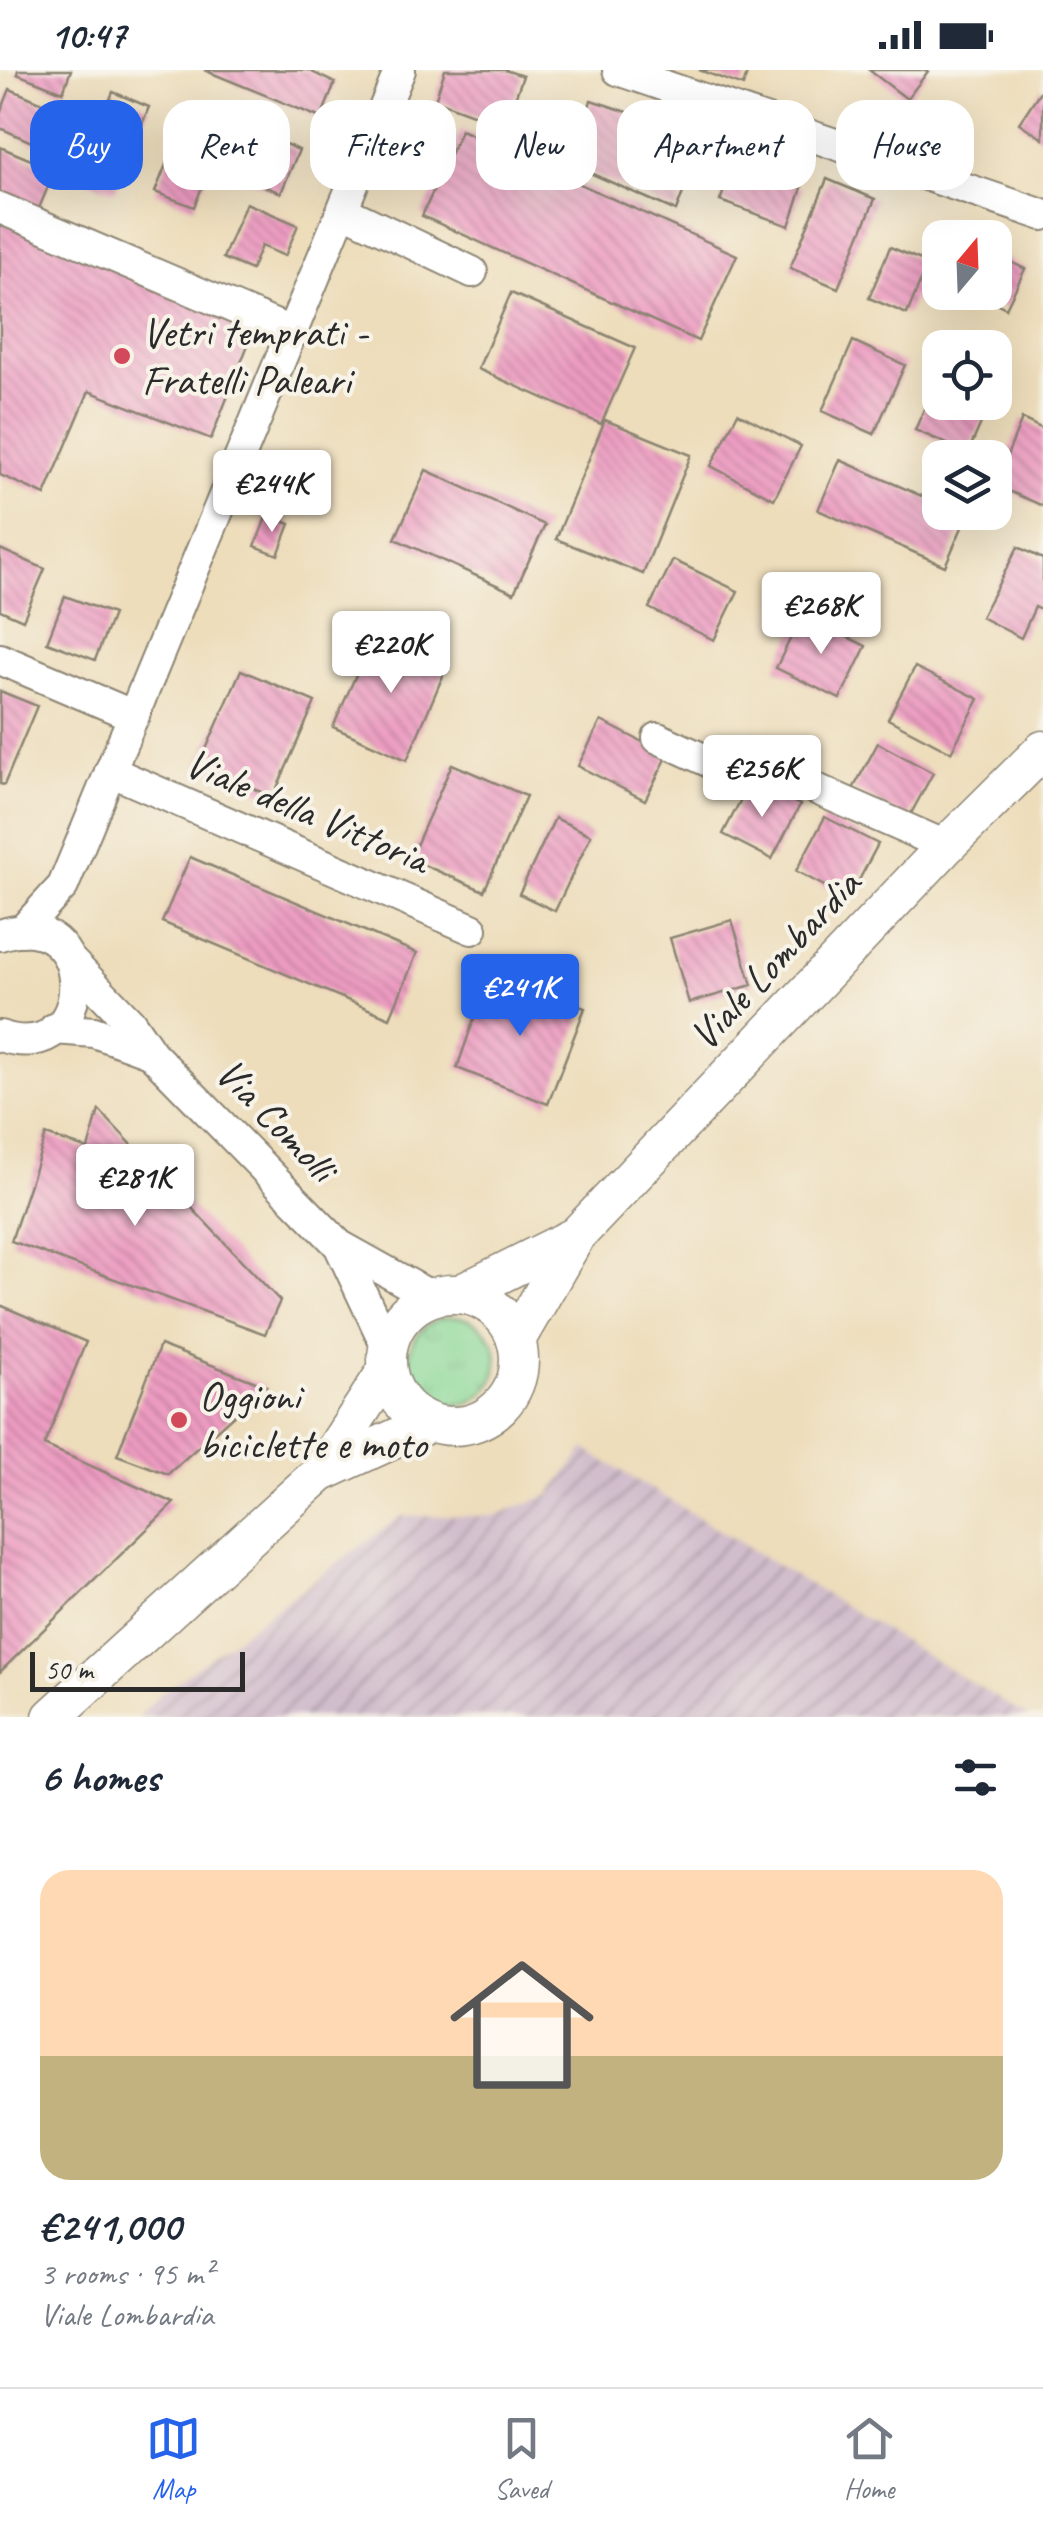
<!DOCTYPE html>
<meta charset="utf-8">
<style>
:root{--surface:#fff;--page:#f6f6f7;--text:#1f2937;--muted:#747a83;--line:#e0e1e3;--accent:#2563eb}
body{margin:0;font-family:Caveat,sans-serif;background:var(--page);color:var(--text);height:100vh;display:flex;flex-direction:column;font-size:38px;white-space:nowrap}
*{box-sizing:border-box;margin:0}
p{font-size:32px;color:var(--muted)}
.icon{flex:none;width:55px;height:55px;fill:none;stroke:currentColor;stroke-width:2;stroke-linecap:round;stroke-linejoin:round}
.map{position:relative;height:1647px;overflow:hidden}
.side{display:flex;flex-direction:column;background:var(--surface);flex:1}
.side>*{flex:none}
.hud{position:absolute;left:30px;top:30px;width:985px;height:90px;display:flex;gap:20px}
.needle{width:65px;rotate:19deg}
.tools{position:absolute;left:922px;top:150px;display:grid;gap:20px}
.tools a{display:grid;place-items:center;width:90px;height:90px;border-radius:20px;background:var(--surface);box-shadow:0 10px 40px #0002;font-size:50px}
.scale{position:absolute;left:30px;bottom:25px;width:215px;box-sizing:border-box;padding-left:10px;border:5px solid #2b2b2b;border-top:0;font-size:28px;line-height:35px;white-space:nowrap;color:#2b2b2b;-webkit-text-stroke:8px #f7f3e8;paint-order:stroke}
.price{position:absolute;translate:-50% -85px;padding:0 22px;border-radius:10px;background:#fff;color:#222;font-size:32px;line-height:65px;filter:drop-shadow(0 2px 5px #0008)}
.price::after{content:'';position:absolute;left:50%;top:60px;width:30px;height:22px;margin-left:-15px;background:inherit;clip-path:polygon(0 0,100% 0,50% 100%)}
.price.current{background:var(--accent);color:#fff}
ul{padding:0;list-style:none}
li{display:grid;align-content:center;gap:20px;height:530px;padding:0 40px}
li span{display:grid;place-items:center;height:310px;border-radius:30px;color:#555}
li>.icon{margin-inline-start:auto}
span .icon{width:180px;height:180px;fill:#fffc;stroke-width:1}
li b{font-size:42px}
h2{display:flex;justify-content:space-between;align-items:center;height:120px;padding:0 40px;font-size:42px}
.pill{padding:0 35px;border-radius:30px;background:var(--surface);box-shadow:0 10px 40px #0002;font-size:35px;line-height:90px}
.pill.current{background:var(--accent);color:#fff}
.status{display:flex;justify-content:space-between;align-items:center;height:70px;padding:0 50px;background:var(--surface);direction:ltr}
.status svg{height:28px;fill:currentColor}
.tabs{display:flex;justify-content:space-around;align-items:center;height:140px;border-top:2px solid var(--line);background:var(--surface);font-size:28px;color:var(--muted)}
.tabs a{display:grid;justify-items:center;gap:5px}
.tabs .current{color:var(--accent)}
.map>svg:first-child{display:block}
.industrial{fill:url(#industrial-furrows)}
.grass{fill:url(#grass-tufts);stroke:#5a8261;stroke-width:2.5}
.building{fill:url(#building-back-hatch)}
.lines{fill:none;stroke-linecap:round;stroke-linejoin:round}
.minor-casing{stroke:#8c8473;stroke-width:34}
.major-casing{stroke:#8c8473;stroke-width:41}
.minor{stroke:#fff;stroke-width:30}
.major{stroke:#fff;stroke-width:38}
.poi-dot{fill:#d1495b;stroke:#f7f3e8;stroke-width:4}
.labels{text-anchor:middle;dominant-baseline:central;stroke-width:8;stroke-linejoin:round;paint-order:stroke}
.poi-label{font-size:42px;fill:#2b2b2b;stroke:#f7f3e8;text-anchor:start}
.street-label{font-size:42px;fill:#2b2b2b;stroke:#f7f3e8}
</style>
<div class="status"><b>10:47</b><svg viewBox="0 0 49 12"><path d="M0 12V9h3v3zM5 12V6h3v6zM10 12V3h3v9zM15 12V0h3v12zM26 1h20v11H26zM47 4h2v5h-2z"/></svg></div>
<div class="map">
<svg width="1043" height="1647" viewBox="0 0 1043 1647">
<defs>
<pattern id="industrial-furrows" width="10" height="10" patternUnits="userSpaceOnUse" patternTransform="scale(2.5)"><rect width="10" height="10" fill="#d1bdcc"/><path d="M-1 1l2-2M0 10L10 0M9 11l2-2" fill="none" stroke="#aa9aa6"/></pattern>
<pattern id="grass-tufts" width="24" height="20" patternUnits="userSpaceOnUse" patternTransform="scale(2.5)"><rect width="24" height="20" fill="#8ad897"/><path d="M3 7l-1-3M5 7V3M7 7l1-3M15 17l-1-3M17 17v-4M19 17l1-3" fill="none" stroke="#77ba82"/></pattern>
<pattern id="building-back-hatch" width="6" height="6" patternUnits="userSpaceOnUse" patternTransform="scale(2.5)"><rect width="6" height="6" fill="#ed9bc1"/><path d="M-1 5l2 2M0 0l6 6M5-1l2 2" fill="none" stroke="#c07f9d"/></pattern>
</defs>
<rect width="100%" height="100%" fill="#f7f3e8"/>
<filter id="ink" filterUnits="userSpaceOnUse"><feTurbulence type="fractalNoise" baseFrequency=".01" numOctaves="2"/><feDisplacementMap in="SourceGraphic" scale="20" xChannelSelector="R" yChannelSelector="G"/><feConvolveMatrix kernelMatrix="1 2 1 2 8 2 1 2 1" color-interpolation-filters="sRGB"/></filter>
<filter id="wash" filterUnits="userSpaceOnUse"><feTurbulence type="fractalNoise" baseFrequency=".0048" numOctaves="4" result="noise"/><feDisplacementMap in="SourceGraphic" scale="40" xChannelSelector="R" yChannelSelector="G"/><feGaussianBlur stdDeviation="2.25" result="paint"/><feColorMatrix in="noise" values="0 0 0 0 0 0 0 0 0 0 0 0 0 0 0 0 0 1.4 0 .05"/><feComposite in="paint" operator="in"/></filter>
<g filter="url(#wash)">
<rect width="100%" height="100%" fill="#edddbb"/>
<polygon class="industrial" points="585,1379 1028,1647 138,1647 160,1624 401,1446 493,1446 550,1425"/>
<circle class="grass" cx="453" cy="1291" r="44"/>
<g id="blocks">
<g class="building">
<polygon points="18,0 71,0 63,22 17,4"/>
<polygon points="204,0 308,0 335,13 321,48"/>
<polygon points="445,0 505,0 523,6 505,56 435,30"/>
<polygon points="699,0 748,0 743,16"/>
<polygon points="869,0 929,0 907,29"/>
<polygon points="1043,17 1043,69 1019,53"/>
<polygon points="10,19 52,37 36,74 0,58 0,44"/>
<polygon points="113,22 149,37 115,121 78,107"/>
<polygon points="591,30 643,47 630,84 690,104 676,141 572,95"/>
<polygon points="189,37 228,53 194,137 155,122"/>
<polygon points="461,60 737,185 698,271 422,146"/>
<polygon points="264,65 299,80 281,123 246,109"/>
<polygon points="0,77 55,100 37,143 0,128"/>
<polygon points="734,93 802,118 789,156 720,131"/>
<polygon points="827,109 875,129 838,218 790,198"/>
<polygon points="246,133 298,155 285,186 261,176 251,200 223,188"/>
<polygon points="0,139 257,252 211,369 89,321 45,425 0,405"/>
<polygon points="890,177 928,193 907,244 869,228"/>
<polygon points="995,184 1025,199 1006,238 974,222 995,222"/>
<polygon points="511,223 635,278 601,354 478,299"/>
<polygon points="853,271 905,295 874,364 822,341"/>
<polygon points="940,302 940,332 990,332 968,383 915,360"/>
<polygon points="738,343 801,376 774,429 711,396"/>
<polygon points="1022,349 1043,359 1043,436 995,415"/>
<polygon points="605,350 691,385 643,504 556,469"/>
<polygon points="840,390 940,434 940,442 958,442 967,446 945,496 818,440"/>
<polygon points="426,400 545,455 514,523 395,469"/>
<polygon points="267,445 290,454 278,485 255,476"/>
<polygon points="1018,477 1043,489 1043,541 1035,537 1021,568 981,547"/>
<polygon points="0,479 45,499 23,550 0,540"/>
<polygon points="673,490 738,521 714,570 649,538"/>
<polygon points="65,526 113,544 95,590 47,572"/>
<polygon points="802,545 866,576 840,629 776,598"/>
<polygon points="375,562 448,594 407,690 333,657"/>
<polygon points="915,597 979,629 951,682 888,649"/>
<polygon points="241,600 315,632 273,727 199,695"/>
<polygon points="0,621 37,636 4,715 0,714"/>
<polygon points="601,651 668,685 645,730 578,696"/>
<polygon points="878,673 933,703 908,749 853,719"/>
<polygon points="452,694 526,726 484,821 410,789"/>
<polygon points="751,710 800,735 772,789 723,764"/>
<polygon points="825,747 878,774 849,829 796,801"/>
<polygon points="555,748 591,765 555,841 519,824"/>
<polygon points="190,787 417,883 390,948 162,852"/>
<polygon points="732,850 752,915 689,933 670,868"/>
<polygon points="489,906 585,938 548,1034 457,998"/>
<polygon points="99,1040 280,1231 265,1264 11,1171 46,1065 88,1079"/>
<polygon points="0,1235 86,1272 44,1375 174,1433 0,1602"/>
<polygon points="160,1275 266,1316 168,1404 117,1385"/>
</g>
</g>
</g>
<g filter="url(#ink)">
<use href="#blocks" fill-opacity="0" stroke="#8c8473" stroke-width="2.5"/>
<g class="lines">
<g class="minor-casing">
<g id="minor">
<polyline points="618,0 1043,145"/>
<polyline points="0,138 293,263"/>
<polyline points="344,141 472,202"/>
<polyline points="0,589 134,646"/>
<polyline points="658,668 712,693 764,696 946,776"/>
<polyline points="110,701 472,859"/>
<polyline points="22,861 63,816 400,0"/>
<path d="M0,865C99,831 99,1000 0,966"/>
<polyline points="71,891 130,952 152,984 339,1175 432,1227"/>
<polyline points="54,959 94,962 149,982"/>
<polyline points="339,1175 387,1277"/>
</g>
</g>
<g class="major-casing">
<g id="major">
<circle cx="453" cy="1290" r="66"/>
<polyline points="460,1224 576,1166"/>
<polyline points="516,1270 576,1166 946,776 1043,680"/>
<polyline points="320,1403 429,1353"/>
<polyline points="52,1647 320,1403 387,1300"/>
</g>
</g>
<use href="#minor" class="minor"/>
<use href="#major" class="major"/>
</g>
</g>
<g class="poi-dot">
<circle cx="122" cy="286" r="10"/>
<circle cx="179" cy="1350" r="10"/>
</g>
<g class="labels">
<g class="poi-label">
<text x="142" y="262">Vetri temprati -<tspan x="142" dy="48">Fratelli Paleari</tspan></text>
<text x="199" y="1326">Oggioni<tspan x="199" dy="48">biciclette e moto</tspan></text>
</g>
<g class="street-label">
<text transform="translate(307 741) rotate(23)">Viale della Vittoria</text>
<text transform="translate(775 890) rotate(-47)">Viale Lombardia</text>
<text transform="translate(276 1050) rotate(46)">Via Comolli</text>
</g>
</g>
</svg>
<div class="tools">
<a><svg class="needle" viewBox="-14 -14 28 28"><path d="M0-13l5 13h-10z" fill="#e53935"/><path d="M0 13l5-13h-10z" fill="#747a83"/></svg></a>
<a><svg class="icon" aria-label="locate" viewBox="0 0 24 24"><circle cx="12" cy="12" r="6"/><path d="M12 2v4M12 18v4M2 12h4M18 12h4"/></svg></a>
<a><svg class="icon" aria-label="layers" viewBox="0 0 24 24"><path d="M12 4l9 5-9 5-9-5zM3 14l9 5 9-5"/></svg></a>
</div>
<div class="scale">50 m</div>
<b class="price" style="left:272px;top:465px">€244K</b>
<b class="price" style="left:821px;top:587px">€268K</b>
<b class="price" style="left:391px;top:626px">€220K</b>
<b class="price" style="left:762px;top:750px">€256K</b>
<b class="price current" style="left:520px;top:969px">€241K</b>
<b class="price" style="left:135px;top:1159px">€281K</b>
<div class="hud">
<a class="pill current">Buy</a>
<a class="pill">Rent</a>
<a class="pill">Filters</a>
<a class="pill">New</a>
<a class="pill">Apartment</a>
<a class="pill">House</a>
</div>
</div>
<section class="side">
<h2>6 homes<svg class="icon" aria-label="filters" viewBox="0 0 24 24"><path d="M4 7h16M4 17h16"/><circle cx="9" cy="7" r="2"/><circle cx="15" cy="17" r="2"/></svg></h2>
<ul>
<li><span style="background:linear-gradient(#ffd9b3 60%,#c2b280 0)"><svg class="icon" aria-label="home" viewBox="0 0 24 24"><path d="M3 11l9-7 9 7M6 9v11h12V9"/></svg></span><div><b>€241,000</b><p>3 rooms · 95 m²</p><p>Viale Lombardia</p></div></li>
</ul>
</section>
<nav class="tabs">
<a class="current"><svg class="icon" aria-label="map" viewBox="0 0 24 24"><path d="M3 6l6-2 6 2 6-2v14l-6 2-6-2-6 2zM9 4v14M15 6v14"/></svg>Map</a>
<a><svg class="icon" aria-label="saved" viewBox="0 0 24 24"><path d="M7 4h10v16l-5-4-5 4z"/></svg>Saved</a>
<a><svg class="icon" aria-label="home" viewBox="0 0 24 24"><path d="M3 11l9-7 9 7M6 9v11h12V9"/></svg>Home</a>
</nav>
